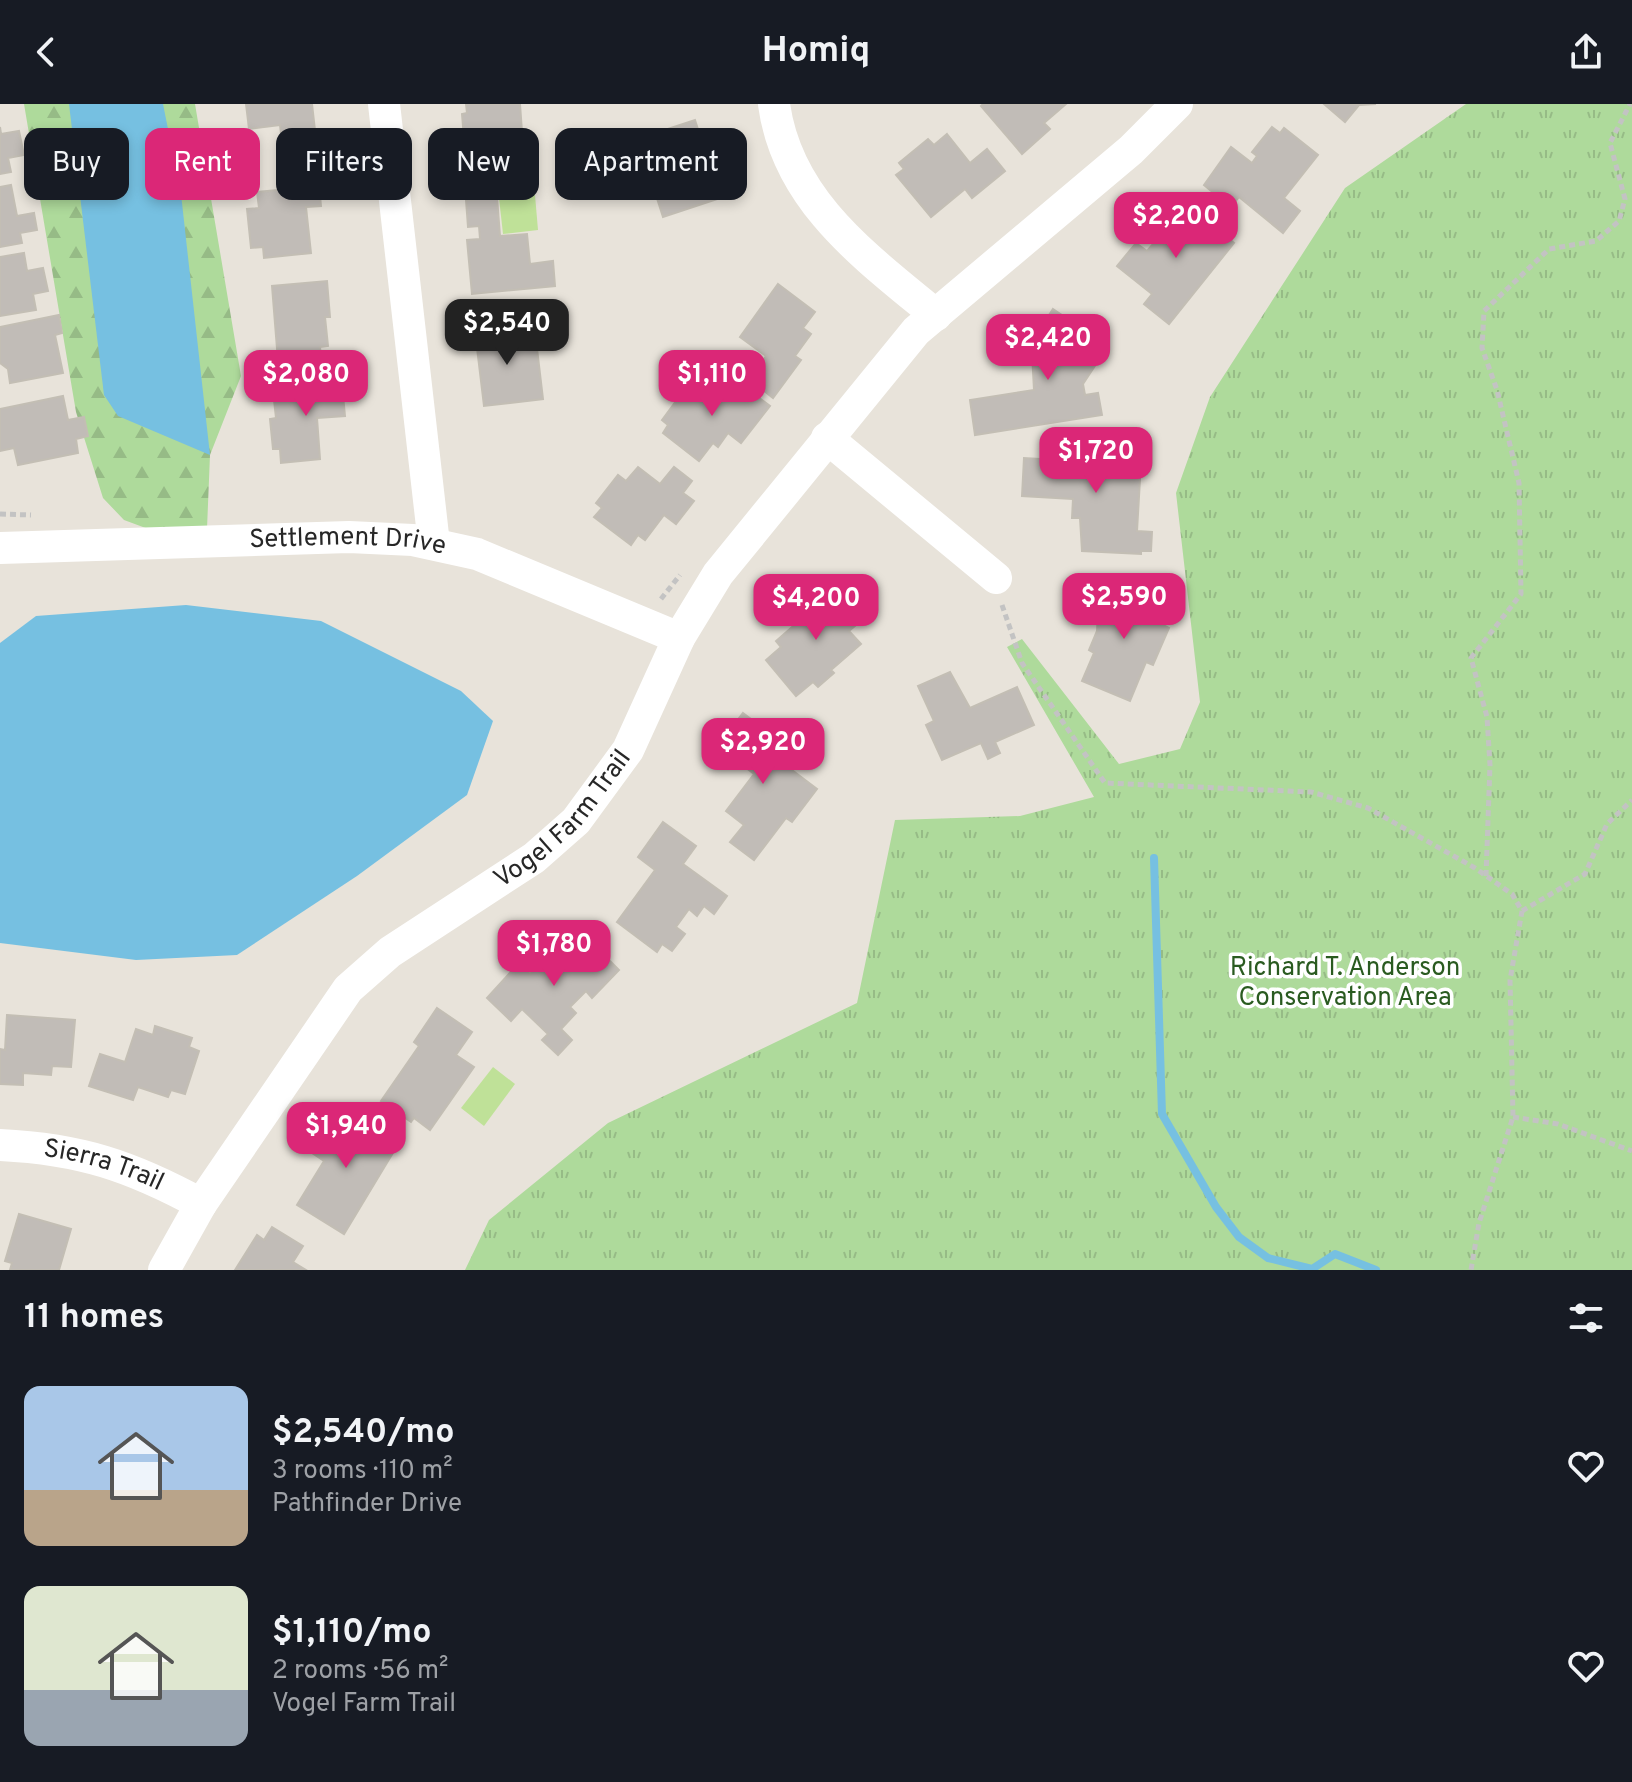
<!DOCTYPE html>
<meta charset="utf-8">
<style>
:root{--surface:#171b24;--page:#242831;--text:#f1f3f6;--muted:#9ea1a6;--accent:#db2777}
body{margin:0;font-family:Overpass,sans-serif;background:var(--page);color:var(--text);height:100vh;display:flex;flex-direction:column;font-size:30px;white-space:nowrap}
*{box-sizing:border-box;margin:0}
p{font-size:26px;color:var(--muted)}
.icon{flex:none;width:44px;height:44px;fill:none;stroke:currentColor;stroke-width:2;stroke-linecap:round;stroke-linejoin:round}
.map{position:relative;height:1166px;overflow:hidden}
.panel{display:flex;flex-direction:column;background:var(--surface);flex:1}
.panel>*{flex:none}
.top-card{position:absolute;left:24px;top:24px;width:800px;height:72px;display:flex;gap:16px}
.price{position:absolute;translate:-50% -68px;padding:0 18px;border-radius:16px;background:var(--accent);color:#fff;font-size:26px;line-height:52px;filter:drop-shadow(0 2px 4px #0008)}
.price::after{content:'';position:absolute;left:50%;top:48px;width:24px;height:18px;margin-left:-12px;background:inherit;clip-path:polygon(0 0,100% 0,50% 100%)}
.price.active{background:#222;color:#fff}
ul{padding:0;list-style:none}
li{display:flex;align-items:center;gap:24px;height:200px;padding:0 24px}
li span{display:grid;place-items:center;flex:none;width:224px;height:160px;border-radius:16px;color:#555}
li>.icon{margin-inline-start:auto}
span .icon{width:96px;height:96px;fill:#fffc;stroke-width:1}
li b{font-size:34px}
h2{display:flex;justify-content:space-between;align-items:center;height:96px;padding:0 24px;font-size:34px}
.tag{padding:0 28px;border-radius:16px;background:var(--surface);box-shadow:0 4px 12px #0003;font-size:28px;line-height:72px}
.tag.active{background:var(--accent);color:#fff}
header{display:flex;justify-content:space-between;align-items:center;height:104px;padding:0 24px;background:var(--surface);font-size:36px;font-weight:700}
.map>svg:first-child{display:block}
.forest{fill:url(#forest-firs)}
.park{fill:url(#park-tufts)}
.pitch{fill:#bfe198}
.water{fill:#76c0e1}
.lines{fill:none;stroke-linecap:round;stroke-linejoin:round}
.stream{stroke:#76c0e1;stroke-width:8}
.building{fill:#c1bcb7;stroke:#c3beb4;stroke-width:2}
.path{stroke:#c3c3c3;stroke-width:5;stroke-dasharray:6 4;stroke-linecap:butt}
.minor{stroke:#fff;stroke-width:32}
.labels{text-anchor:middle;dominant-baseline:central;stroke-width:7;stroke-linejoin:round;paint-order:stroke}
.street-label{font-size:26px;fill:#272727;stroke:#fff}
.park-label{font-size:26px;fill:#2a5b20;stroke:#fff}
</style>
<header><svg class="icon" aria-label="back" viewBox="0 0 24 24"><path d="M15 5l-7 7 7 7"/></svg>Homiq<svg class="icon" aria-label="share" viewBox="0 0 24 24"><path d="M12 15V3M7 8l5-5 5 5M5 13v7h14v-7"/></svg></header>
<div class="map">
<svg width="1632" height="1166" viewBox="0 0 1632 1166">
<defs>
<pattern id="forest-firs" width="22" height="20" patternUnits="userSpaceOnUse" patternTransform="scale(2)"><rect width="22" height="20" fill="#aeda9b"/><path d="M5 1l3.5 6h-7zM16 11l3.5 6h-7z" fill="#96bb86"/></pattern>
<pattern id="park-tufts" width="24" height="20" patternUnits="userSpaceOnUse" patternTransform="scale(2)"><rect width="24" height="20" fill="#aeda9b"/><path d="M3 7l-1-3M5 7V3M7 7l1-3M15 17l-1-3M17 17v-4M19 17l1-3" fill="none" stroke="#96bb86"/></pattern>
</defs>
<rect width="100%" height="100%" fill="#e8e3da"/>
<polygon class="forest" points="24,0 195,0 241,272 210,351 207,425 170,433 124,416 103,394 76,308"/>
<polygon class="park" points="1466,0 1632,0 1632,1166 465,1166 489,1116 608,1019 857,899 895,716 1020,712 1094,693 1007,543 1022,535 1119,660 1180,645 1200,598 1176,389 1210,293 1345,84"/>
<g class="pitch">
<polygon points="535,91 538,126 503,130 499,94"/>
<polygon points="493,963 515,980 484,1022 461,1004"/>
</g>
<g class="water">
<polygon points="69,0 163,0 181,90 210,351 118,312 104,291"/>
<polygon points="186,501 321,517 461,587 493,617 467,691 357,772 237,851 136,856 0,839 0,539 36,512"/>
</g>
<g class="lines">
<polyline class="stream" points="1154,754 1162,1010 1216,1103 1239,1133 1268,1154 1312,1165 1335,1150 1376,1166"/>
</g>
<g class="building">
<polygon points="246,0 312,0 317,44 283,48 280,21 249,25"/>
<polygon points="466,0 520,0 522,28 512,28 514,46 485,49 488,77 454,80 450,36 464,34 462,10 467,9"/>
<polygon points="983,0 1066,0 1044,19 1050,25 1022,50 981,2"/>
<polygon points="1324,0 1376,0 1359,1 1345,18"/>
<polygon points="695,16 720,94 663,113 645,57 675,47 668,25"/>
<polygon points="0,23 1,30 19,27 24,51 8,54 11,68 0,70"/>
<polygon points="1272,23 1280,29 1284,24 1318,51 1284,94 1300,107 1283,129 1239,93 1231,103 1204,81 1231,43 1252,59 1257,52 1252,48"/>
<polygon points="947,30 970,59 987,45 1005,67 972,94 965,85 931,113 896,71 904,65 899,59 928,35 934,41"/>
<polygon points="317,61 321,102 306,103 311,149 264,154 263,143 251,144 247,105 259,104 257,88 289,85 287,64"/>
<polygon points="11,81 17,112 34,109 37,126 20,129 22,139 0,143 0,83"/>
<polygon points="497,93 500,132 527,130 530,160 553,157 555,182 472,190 467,136 480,135 479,122 468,123 466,96"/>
<polygon points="1183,98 1234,139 1169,220 1144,200 1152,190 1117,162 1136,139 1147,147 1154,139 1146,132 1166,106 1172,111"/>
<polygon points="24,149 27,167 43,164 48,187 33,190 36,206 0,212 0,153"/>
<polygon points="327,177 330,213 325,213 328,242 320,243 321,253 278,257 272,182"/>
<polygon points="778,180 815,208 803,224 811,230 795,252 801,256 773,294 749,275 766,252 740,233"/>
<polygon points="1053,205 1108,242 1083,280 1085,291 1098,289 1102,311 975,331 970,296 1034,286 1032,249 1040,248 1031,239"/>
<polygon points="59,211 62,229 55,231 63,269 10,279 8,265 0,259 0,223"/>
<polygon points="502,216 505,240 536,236 543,295 484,302 474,219"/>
<polygon points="341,270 345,312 317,314 320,355 281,359 280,345 273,345 270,315 276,314 274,296 303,293 302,286 310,285 308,273"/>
<polygon points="702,274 732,297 743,282 770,302 741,339 728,329 718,343 713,339 699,357 663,329 668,321 662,316 685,285 691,290"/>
<polygon points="63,292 68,316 84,313 88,332 76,335 78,349 18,361 14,344 0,347 0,305"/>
<polygon points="1118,340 1142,341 1137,427 1152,428 1151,447 1141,447 1141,450 1082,447 1080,414 1072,414 1073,395 1022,392 1024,354 1076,357 1076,347 1098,349 1099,343 1118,344"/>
<polygon points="638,363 660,380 674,363 692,377 683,389 694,397 676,420 664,411 645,436 638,431 631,441 594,413 602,404 596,399 618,371 626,377"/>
<polygon points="829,479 861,517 849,527 861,540 831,566 834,569 818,583 813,578 796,592 766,556 781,543 776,537 807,510 801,503"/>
<polygon points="1099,483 1131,485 1131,494 1146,495 1164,502 1157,518 1169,524 1153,561 1146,558 1130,597 1082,577 1094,549 1089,546 1097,527"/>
<polygon points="950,568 970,604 1017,583 1034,621 995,638 1000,649 988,655 981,639 942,656 926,621 934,617 918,582"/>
<polygon points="743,609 786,641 776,654 817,685 792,718 786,714 754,756 730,738 744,721 726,707 754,670 718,642"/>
<polygon points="663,718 696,742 683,760 727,792 714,810 704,802 697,812 689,805 676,823 685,830 672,847 662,840 657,848 617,818 655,766 638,753"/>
<polygon points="570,829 589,847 594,841 619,866 592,894 586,887 570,903 576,909 561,925 572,936 558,951 542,936 548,930 522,905 511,917 487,894 519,859 530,870"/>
<polygon points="437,904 472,928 456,951 474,963 430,1026 414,1014 411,1018 381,997 419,942 414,938"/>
<polygon points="7,911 75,916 71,963 52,962 51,971 23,969 23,981 0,980 0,945 5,946"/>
<polygon points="155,922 192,934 189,943 199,947 185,990 171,986 168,993 138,983 133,996 89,982 100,950 125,958 136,925 153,931"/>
<polygon points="351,1001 386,1022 377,1037 394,1047 344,1130 297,1101 324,1057 312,1049 324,1029 331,1034"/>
<polygon points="19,1110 71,1125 59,1166 10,1166 12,1159 5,1157"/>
<polygon points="272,1123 303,1142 293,1158 306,1166 235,1166 257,1131 264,1136"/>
</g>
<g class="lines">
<g class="path">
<polyline points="0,410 31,411"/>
<polyline points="661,495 680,471"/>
<polyline points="1002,501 1022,559 1105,679 1311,688 1368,704 1475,764 1512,790 1522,807 1510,876 1513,1013 1479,1119 1471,1166"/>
<polyline points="1486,772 1490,661 1487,613 1471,554 1521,490 1519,379 1497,286 1482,244 1484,207 1549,145 1596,137 1619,117 1625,95 1610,39 1630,0"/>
<polyline points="1522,807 1585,770 1607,720 1632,696"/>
<polyline points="1513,1013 1558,1020 1632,1047"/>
</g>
<g class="minor">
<polyline points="384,0 434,440"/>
<path d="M774,0C787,97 866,153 936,211"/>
<polyline points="827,334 996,474"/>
<path id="s1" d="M0,444L349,433L413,436L477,450L679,534"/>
<path id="s2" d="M0,1041C81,1045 131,1062 201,1100"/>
<path id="s3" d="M164,1166L201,1100L348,885L390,848L534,754L576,717L628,646L679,534L718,470L916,227L1131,46L1177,0"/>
</g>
</g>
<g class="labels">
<g class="street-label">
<text stroke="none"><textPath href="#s1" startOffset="348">Settlement Drive</textPath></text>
<text stroke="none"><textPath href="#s3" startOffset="612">Vogel Farm Trail</textPath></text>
<text stroke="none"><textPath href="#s2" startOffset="106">Sierra Trail</textPath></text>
</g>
<g class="park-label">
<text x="1345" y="864">Richard T. Anderson<tspan x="1345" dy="30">Conservation Area</tspan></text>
</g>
</g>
</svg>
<b class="price" style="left:1176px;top:156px">$2,200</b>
<b class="price active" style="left:507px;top:263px">$2,540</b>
<b class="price" style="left:1048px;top:278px">$2,420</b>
<b class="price" style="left:306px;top:314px">$2,080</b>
<b class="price" style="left:712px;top:314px">$1,110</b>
<b class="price" style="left:1096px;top:391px">$1,720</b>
<b class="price" style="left:1124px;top:537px">$2,590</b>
<b class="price" style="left:816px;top:538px">$4,200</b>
<b class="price" style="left:763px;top:682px">$2,920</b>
<b class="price" style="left:554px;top:884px">$1,780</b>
<b class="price" style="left:346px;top:1066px">$1,940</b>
<div class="top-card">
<a class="tag">Buy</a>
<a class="tag active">Rent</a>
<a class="tag">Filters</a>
<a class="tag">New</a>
<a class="tag">Apartment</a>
</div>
</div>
<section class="panel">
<h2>11 homes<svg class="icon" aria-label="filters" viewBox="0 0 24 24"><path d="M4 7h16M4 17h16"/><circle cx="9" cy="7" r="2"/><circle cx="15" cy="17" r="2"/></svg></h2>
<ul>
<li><span style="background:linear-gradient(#a9c7e8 65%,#b9a48a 0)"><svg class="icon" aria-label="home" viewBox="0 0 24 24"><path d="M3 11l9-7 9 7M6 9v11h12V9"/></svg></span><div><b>$2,540/mo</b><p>3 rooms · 110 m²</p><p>Pathfinder Drive</p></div><svg class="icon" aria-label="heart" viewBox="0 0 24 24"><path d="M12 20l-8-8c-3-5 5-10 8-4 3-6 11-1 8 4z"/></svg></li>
<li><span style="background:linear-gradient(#dfe7d0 65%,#9aa5b1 0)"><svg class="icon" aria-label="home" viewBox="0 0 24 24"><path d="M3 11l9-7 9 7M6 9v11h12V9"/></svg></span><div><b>$1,110/mo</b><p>2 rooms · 56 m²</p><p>Vogel Farm Trail</p></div><svg class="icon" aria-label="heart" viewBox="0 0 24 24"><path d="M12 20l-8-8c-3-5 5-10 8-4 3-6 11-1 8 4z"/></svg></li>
</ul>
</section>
